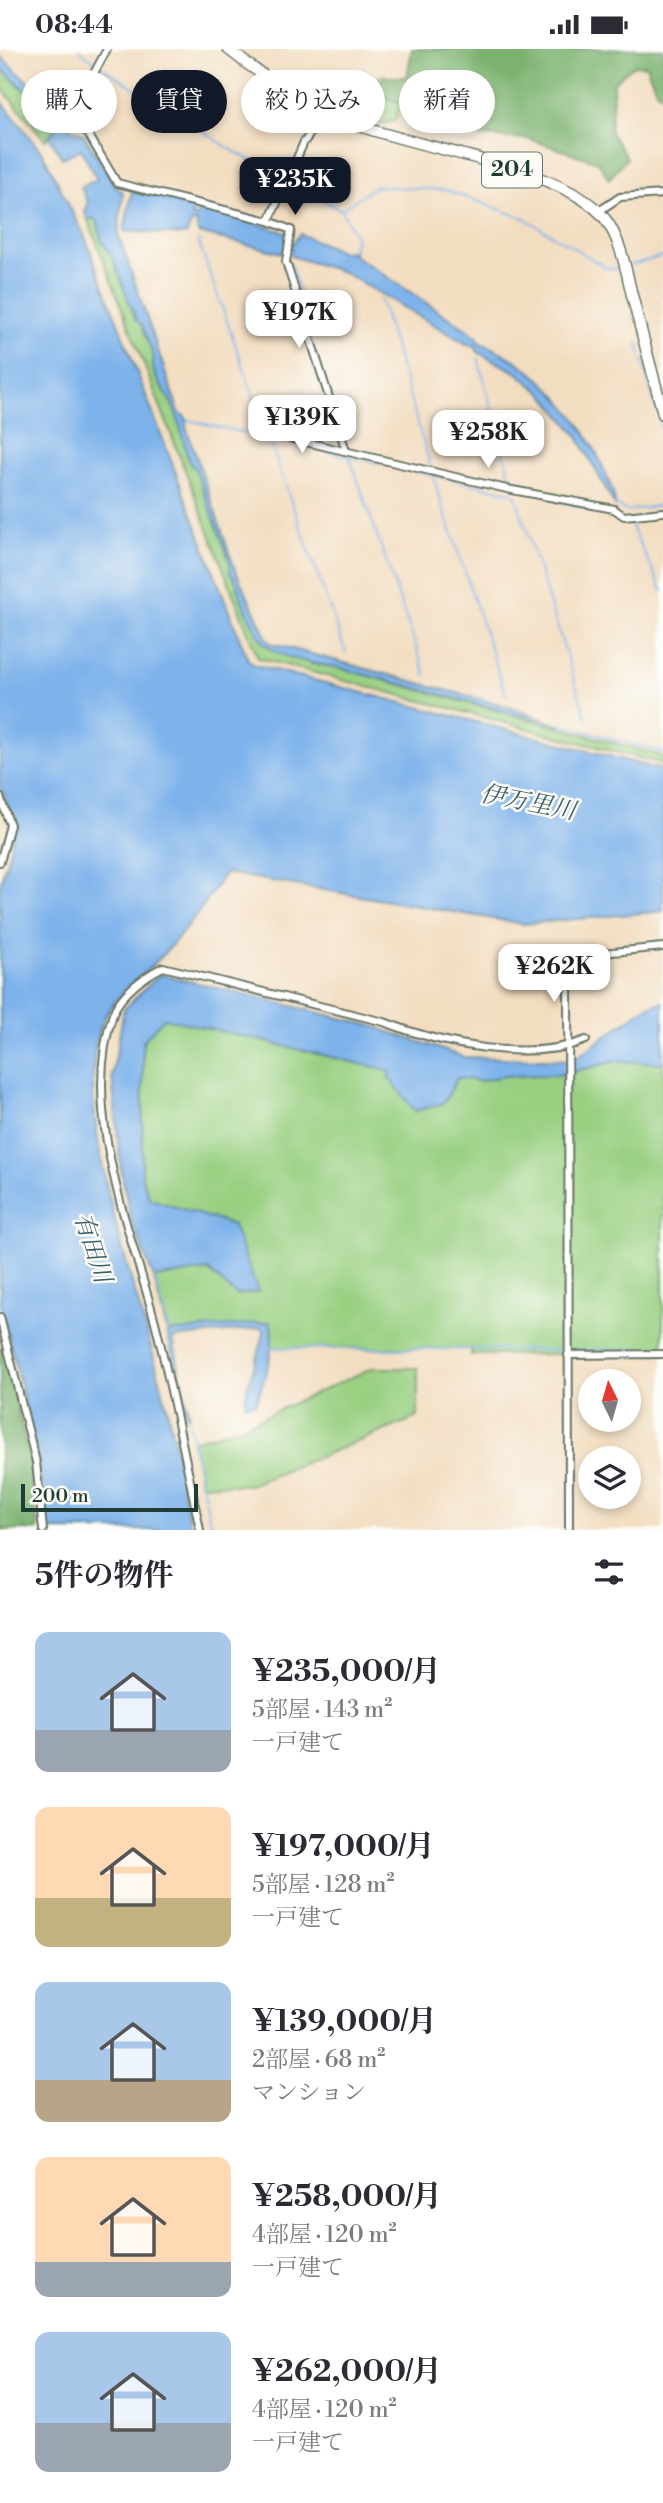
<!DOCTYPE html>
<html lang="ja">
<meta charset="utf-8">
<style>
:root{--surface:#fff;--page:#f7f7f7;--text:#2b2b33;--muted:#7c7c81;--accent:#111827}
body{margin:0;font-family:"Libre Bodoni","Noto Serif JP",serif;background:var(--page);color:var(--text);height:100vh;display:flex;flex-direction:column;font-size:26px;white-space:nowrap}
*{box-sizing:border-box;margin:0}
p{font-size:23px;color:var(--muted)}
.icon{flex:none;width:38px;height:38px;fill:none;stroke:currentColor;stroke-width:2;stroke-linecap:round;stroke-linejoin:round}
.map{position:relative;height:1481px;overflow:hidden}
.details{display:flex;flex-direction:column;background:var(--surface);flex:1}
.details>*{flex:none}
.banner{position:absolute;left:21px;top:21px;width:621px;height:63px;display:flex;gap:14px}
.needle{width:46px;rotate:355deg}
.controls{position:absolute;left:578px;top:1320px;display:grid;gap:14px}
.controls a{display:grid;place-items:center;width:63px;height:63px;border-radius:50%;background:var(--surface);box-shadow:0 4px 10px #0003;font-size:35px}
.scale{position:absolute;left:21px;bottom:18px;width:177px;box-sizing:border-box;padding-left:7px;border:4px solid #1f3d34;border-top:0;font-size:19px;line-height:24px;white-space:nowrap;color:#1f3d34;-webkit-text-stroke:5px #fdfcf7;paint-order:stroke}
.price{position:absolute;translate:-50% -60px;padding:0 16px;border-radius:14px;background:#fff;color:#222;font-size:23px;line-height:46px;filter:drop-shadow(0 2px 4px #0008)}
.price::after{content:'';position:absolute;left:50%;top:42px;width:21px;height:16px;margin-left:-10px;background:inherit;clip-path:polygon(0 0,100% 0,50% 100%)}
.price.on{background:var(--accent);color:#fff}
ul{padding:0;list-style:none}
li{display:flex;align-items:center;gap:21px;height:175px;padding:0 35px}
li span{display:grid;place-items:center;flex:none;width:196px;height:140px;border-radius:14px;color:#555}
li>.icon{margin-inline-start:auto}
span .icon{width:84px;height:84px;fill:#fffc;stroke-width:1}
li b{font-size:30px}
h2{display:flex;justify-content:space-between;align-items:center;height:84px;padding:0 35px;font-size:30px}
.chip{padding:0 24px;border-radius:32px;background:var(--surface);box-shadow:0 4px 10px #0003;font-size:24px;line-height:63px}
.chip.on{background:var(--accent);color:#fff}
.status{display:flex;justify-content:space-between;align-items:center;height:49px;padding:0 35px;background:var(--surface);direction:ltr}
.status svg{height:19px;fill:currentColor}
.map>svg:first-child{display:block}
.green{fill:#9ad082;stroke:#5c865b;stroke-width:2}
.forest{fill:#7bb270;stroke:#4d7852;stroke-width:2}
.water{fill:#7db2eb;stroke:#4e7890;stroke-width:2}
.lines{fill:none;stroke-linecap:round;stroke-linejoin:round}
.stream{stroke:#7db2eb;stroke-width:2}
.minor-casing{stroke:#697565;stroke-width:10}
.trunk-casing{stroke:#697565;stroke-width:13}
.minor{stroke:#fff;stroke-width:6}
.trunk{stroke:#fff;stroke-width:10}
.labels{text-anchor:middle;dominant-baseline:central;stroke-width:5;stroke-linejoin:round;paint-order:stroke}
.shield{fill:#fdfcf7;stroke:#62766e;stroke-width:2}
.shield-label{font-size:21px;font-weight:bold;fill:#1f3d34}
.water-label{font-size:24px;font-style:italic;fill:#3b606b;stroke:#fdfcf7}
</style>
<div class="status"><b>08:44</b><svg viewBox="0 0 49 12"><path d="M0 12V9h3v3zM5 12V6h3v6zM10 12V3h3v9zM15 12V0h3v12zM26 1h20v11H26zM47 4h2v5h-2z"/></svg></div>
<div class="map">
<svg width="663" height="1481" viewBox="0 0 663 1481">
<rect width="100%" height="100%" fill="#fdfcf7"/>
<filter id="ink" filterUnits="userSpaceOnUse"><feTurbulence type="fractalNoise" baseFrequency=".0143" numOctaves="2"/><feDisplacementMap in="SourceGraphic" scale="14" xChannelSelector="R" yChannelSelector="G"/><feConvolveMatrix kernelMatrix="1 2 1 2 8 2 1 2 1" color-interpolation-filters="sRGB"/></filter>
<filter id="wash" filterUnits="userSpaceOnUse"><feTurbulence type="fractalNoise" baseFrequency=".00686" numOctaves="4" result="noise"/><feDisplacementMap in="SourceGraphic" scale="28" xChannelSelector="R" yChannelSelector="G"/><feGaussianBlur stdDeviation="1.57" result="paint"/><feColorMatrix in="noise" values="0 0 0 0 0 0 0 0 0 0 0 0 0 0 0 0 0 1.4 0 .05"/><feComposite in="paint" operator="in"/></filter>
<g filter="url(#wash)">
<rect width="100%" height="100%" fill="#f2ddc0"/>
<g class="green">
<polygon points="0,18 41,56 56,80 45,91 0,37"/>
<polygon points="385,26 388,28 376,35 378,46 402,54 395,72 378,75 353,66 348,57 360,45 356,33 361,28 374,30"/>
<path d="M93,169L98,173L101,191L112,207L136,271L142,276L154,309C149,323 162,338 168,348C181,368 182,395 191,416L195,419L230,513V524L236,530L241,549L263,594L312,615L336,618L663,707V715L258,609L88,171Z"/>
<polygon points="164,968 391,1022 444,1054 457,1029 480,1032 504,1027 559,1026 616,1012 663,1014 663,1304 471,1306 472,1300 270,1299 272,1278 167,1283 154,1229 208,1221 236,1246 257,1242 232,1176 150,1150 142,1129 143,992"/>
<polygon points="372,1319 418,1319 418,1368 250,1436 201,1435 192,1392 243,1377"/>
</g>
<g class="forest">
<polygon points="412,0 663,0 663,46 657,43 646,17 634,16 614,33 610,83 627,109 609,130 598,113 529,90 479,87 472,76 438,70 423,55 402,54 378,47 376,35 388,28 407,28"/>
<polygon points="0,1298 4,1299 30,1414 38,1481 0,1481"/>
</g>
<g class="water">
<path d="M0,7L46,49L65,76L84,86L116,138L123,143L118,185L179,363L186,369V378L235,520L267,590L270,594L509,658L561,677L336,618C318,616 274,608 263,593C255,582 246,561 241,549C237,539 239,533 230,524V513L195,419L191,416C182,395 181,368 168,348C162,338 149,322 154,309L142,276L136,271L112,207L101,191L98,173L93,169L88,171L85,163L88,153L81,139L97,130L81,100L62,109L49,87L56,80L41,56L0,18Z"/>
<path d="M0,50L43,105L84,186L248,611L255,616L663,721V862L523,875L225,824C205,857 184,884 157,912C137,933 113,946 102,975C69,1058 135,1235 157,1320C172,1373 180,1428 191,1481H47L39,1415L0,1252V836C14,786 18,785 0,735Z"/>
<path d="M132,142L193,155L192,168H197L199,156L287,184L288,193L292,195L300,185L342,203L354,202V206L478,288V293C536,314 584,368 606,426C610,436 616,447 615,457L577,386L544,346L516,323L479,304L474,296L470,297L343,223L291,207V198L286,197L282,204L198,184L196,173H192L186,186L124,182Z"/>
<polygon points="160,925 369,976 464,1008 573,1011 645,959 663,953 663,1014 616,1012 559,1026 504,1027 480,1032 457,1029 444,1054 415,1062 388,1028 391,1022 164,969 143,992 142,1129 150,1150 233,1176 258,1243 236,1246 208,1221 154,1229 131,1171 121,1121 112,1027 124,960"/>
<path d="M270,1273C277,1298 264,1332 255,1355H245C246,1329 261,1307 264,1282L261,1279L173,1289L189,1367H187L167,1283Z"/>
</g>
<g class="lines">
<g class="stream">
<polyline points="79,0 96,14"/>
<polyline points="100,17 232,101 341,161 356,188 353,202"/>
<polyline points="342,160 376,137 446,141 524,169 607,219 617,220"/>
<polyline points="198,191 265,379"/>
<polyline points="290,214 306,266"/>
<polyline points="631,216 663,207"/>
<polyline points="380,250 430,415"/>
<polyline points="638,294 641,306"/>
<polyline points="478,309 511,431"/>
<polyline points="642,311 657,362"/>
<polyline points="659,370 663,385"/>
<polyline points="187,371 512,444"/>
<polyline points="268,388 346,604"/>
<polyline points="350,409 426,626"/>
<polyline points="433,428 506,646"/>
<polyline points="515,445 586,668"/>
<polyline points="552,451 614,465"/>
<polyline points="615,455 626,462 663,456"/>
<polyline points="628,470 663,543"/>
<polyline points="561,676 663,703"/>
<polyline points="155,1229 169,1282"/>
<polyline points="270,1299 566,1301"/>
<polyline points="572,1301 663,1300"/>
<polyline points="187,1366 212,1481"/>
</g>
</g>
</g>
<g filter="url(#ink)">
<g class="lines">
<g class="minor-casing">
<g id="minor">
<polyline points="107,0 69,71 87,83 117,134 269,172"/>
<polyline points="326,64 304,93 269,172 291,181 286,213 346,402"/>
<polyline points="599,162 620,148 663,145"/>
<polyline points="263,383 507,440 614,460 624,467 663,463"/>
<polyline points="0,748 10,776 0,813"/>
<polyline points="568,908 569,1481"/>
<polyline points="552,909 663,898"/>
<polyline points="0,1268 36,1413 43,1481"/>
<polyline points="568,1306 663,1305"/>
<path d="M200,1481C186,1413 173,1345 156,1277C132,1184 79,1062 113,965C120,945 145,927 163,918L384,973C440,995 528,1014 586,991"/>
</g>
</g>
<g class="trunk-casing">
<path id="trunk" d="M228,0C269,33 311,59 360,77C422,100 571,121 606,171C621,192 626,221 632,246C642,286 653,325 663,365"/>
</g>
<use href="#minor" class="minor"/>
<use href="#trunk" class="trunk"/>
</g>
</g>
<g class="labels">
<rect class="shield" x="482" y="103.5" width="60" height="35" rx="5"/>
<g class="shield-label">
<text x="512" y="121">204</text>
</g>
<g class="water-label">
<text transform="translate(528 754) rotate(11)">伊万里川</text>
<text transform="translate(92 1199) rotate(72)">有田川</text>
</g>
</g>
</svg>
<div class="controls">
<a><svg class="needle" viewBox="-14 -14 28 28"><path d="M0-13l5 13h-10z" fill="#e53935"/><path d="M0 13l5-13h-10z" fill="#7c7c81"/></svg></a>
<a><svg class="icon" aria-label="layers" viewBox="0 0 24 24"><path d="M12 4l9 5-9 5-9-5zM3 14l9 5 9-5"/></svg></a>
</div>
<div class="scale">200 m</div>
<b class="price on" style="left:295px;top:168px">¥235K</b>
<b class="price" style="left:299px;top:301px">¥197K</b>
<b class="price" style="left:302px;top:406px">¥139K</b>
<b class="price" style="left:488px;top:421px">¥258K</b>
<b class="price" style="left:554px;top:955px">¥262K</b>
<div class="banner">
<a class="chip">購入</a>
<a class="chip on">賃貸</a>
<a class="chip">絞り込み</a>
<a class="chip">新着</a>
</div>
</div>
<section class="details">
<h2>5件の物件<svg class="icon" aria-label="filters" viewBox="0 0 24 24"><path d="M4 7h16M4 17h16"/><circle cx="9" cy="7" r="2"/><circle cx="15" cy="17" r="2"/></svg></h2>
<ul>
<li><span style="background:linear-gradient(#a9c7e8 70%,#9aa5b1 0)"><svg class="icon" aria-label="home" viewBox="0 0 24 24"><path d="M3 11l9-7 9 7M6 9v11h12V9"/></svg></span><div><b>¥235,000/月</b><p>5部屋 · 143 m²</p><p>一戸建て</p></div></li>
<li><span style="background:linear-gradient(#ffd9b3 65%,#c2b280 0)"><svg class="icon" aria-label="home" viewBox="0 0 24 24"><path d="M3 11l9-7 9 7M6 9v11h12V9"/></svg></span><div><b>¥197,000/月</b><p>5部屋 · 128 m²</p><p>一戸建て</p></div></li>
<li><span style="background:linear-gradient(#a9c7e8 70%,#b9a48a 0)"><svg class="icon" aria-label="home" viewBox="0 0 24 24"><path d="M3 11l9-7 9 7M6 9v11h12V9"/></svg></span><div><b>¥139,000/月</b><p>2部屋 · 68 m²</p><p>マンション</p></div></li>
<li><span style="background:linear-gradient(#ffd9b3 75%,#9aa5b1 0)"><svg class="icon" aria-label="home" viewBox="0 0 24 24"><path d="M3 11l9-7 9 7M6 9v11h12V9"/></svg></span><div><b>¥258,000/月</b><p>4部屋 · 120 m²</p><p>一戸建て</p></div></li>
<li><span style="background:linear-gradient(#a9c7e8 65%,#9aa5b1 0)"><svg class="icon" aria-label="home" viewBox="0 0 24 24"><path d="M3 11l9-7 9 7M6 9v11h12V9"/></svg></span><div><b>¥262,000/月</b><p>4部屋 · 120 m²</p><p>一戸建て</p></div></li>
</ul>
</section>
